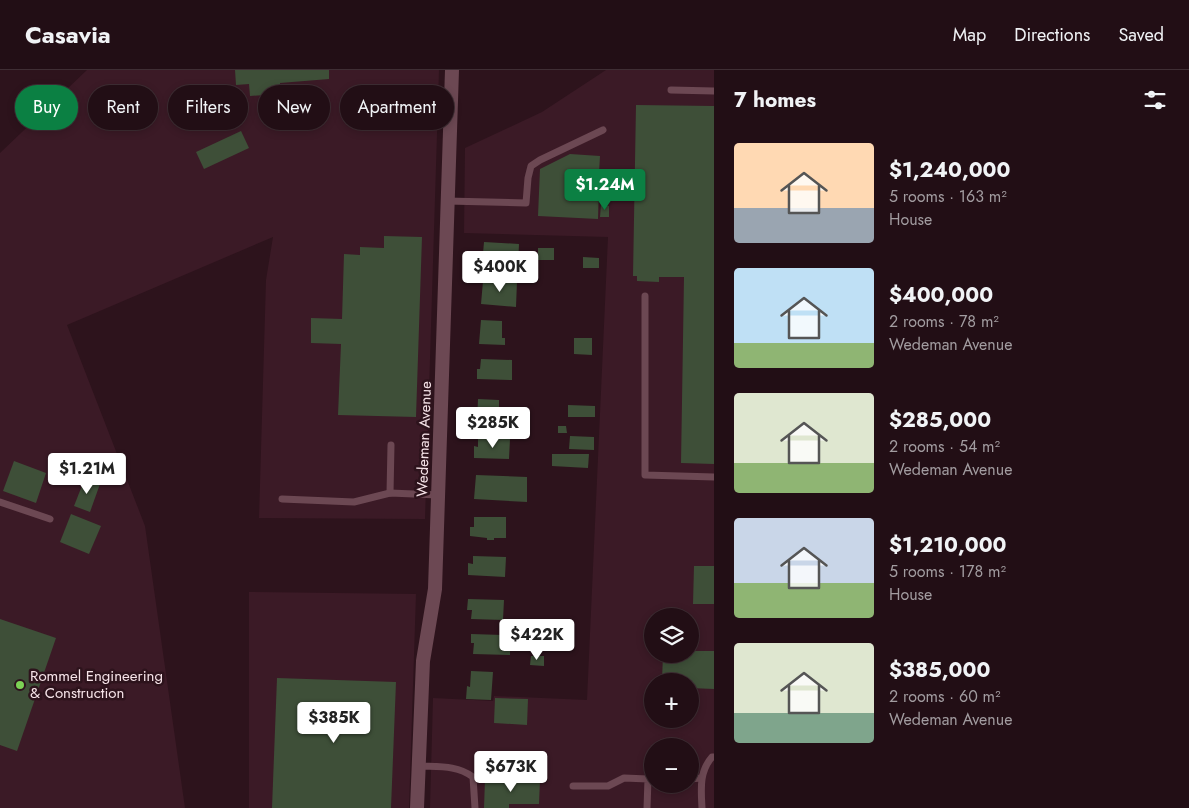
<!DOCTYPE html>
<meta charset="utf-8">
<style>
:root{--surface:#220e15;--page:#2e1c22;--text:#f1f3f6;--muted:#a29ca0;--line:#3f2e34;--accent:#0b8043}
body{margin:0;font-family:Jost,sans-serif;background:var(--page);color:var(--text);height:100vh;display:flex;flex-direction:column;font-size:19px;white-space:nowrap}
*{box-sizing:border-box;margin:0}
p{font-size:16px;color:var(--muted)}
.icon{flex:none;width:28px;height:28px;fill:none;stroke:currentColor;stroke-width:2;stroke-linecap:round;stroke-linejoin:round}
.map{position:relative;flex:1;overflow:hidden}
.sheet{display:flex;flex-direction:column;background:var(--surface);width:475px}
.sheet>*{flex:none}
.banner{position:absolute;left:15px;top:15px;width:475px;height:45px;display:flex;gap:10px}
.fabs{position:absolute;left:644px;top:538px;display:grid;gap:10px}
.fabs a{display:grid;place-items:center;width:55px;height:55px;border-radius:50%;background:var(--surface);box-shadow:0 2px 8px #0003,0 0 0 1px var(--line);font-size:25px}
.price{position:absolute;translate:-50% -42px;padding:0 11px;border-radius:5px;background:#fff;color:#222;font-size:16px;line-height:32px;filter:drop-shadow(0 1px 2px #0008)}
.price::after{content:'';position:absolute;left:50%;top:30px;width:15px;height:11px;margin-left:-8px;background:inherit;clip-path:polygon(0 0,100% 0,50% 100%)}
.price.active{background:var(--accent);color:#fff}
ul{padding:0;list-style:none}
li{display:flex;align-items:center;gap:15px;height:125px;padding:0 20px}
li span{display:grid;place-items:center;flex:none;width:140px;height:100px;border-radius:5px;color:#555}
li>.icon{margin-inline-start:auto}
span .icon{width:60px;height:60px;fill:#fffc;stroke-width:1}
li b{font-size:21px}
h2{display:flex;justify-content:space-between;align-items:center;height:60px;padding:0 20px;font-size:21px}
.chip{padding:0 18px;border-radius:22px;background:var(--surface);box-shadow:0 2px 8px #0003,0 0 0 1px var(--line);font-size:18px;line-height:45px}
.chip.active{background:var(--accent);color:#fff}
header{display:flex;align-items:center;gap:30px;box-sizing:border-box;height:70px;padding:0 25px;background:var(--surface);border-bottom:1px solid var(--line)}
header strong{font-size:24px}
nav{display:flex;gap:28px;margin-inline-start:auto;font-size:18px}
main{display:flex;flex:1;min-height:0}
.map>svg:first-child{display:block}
.built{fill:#3b1a26;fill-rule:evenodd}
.building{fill:#3e4f38}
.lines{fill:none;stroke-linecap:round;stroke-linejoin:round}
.service{stroke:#6c4853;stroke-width:7}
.minor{stroke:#6c4853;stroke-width:14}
.poi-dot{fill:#7cd155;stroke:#2d131c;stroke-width:2}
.labels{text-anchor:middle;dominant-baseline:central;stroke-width:5;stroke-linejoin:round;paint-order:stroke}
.street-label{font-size:15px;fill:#f6e3e8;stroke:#2d131c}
.poi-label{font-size:15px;fill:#f6e3e8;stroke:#2d131c;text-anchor:start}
</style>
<header>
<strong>Casavia</strong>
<nav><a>Map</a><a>Directions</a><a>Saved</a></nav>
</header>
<main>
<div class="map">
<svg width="714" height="738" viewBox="0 0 714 738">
<rect width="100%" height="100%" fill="#2d131c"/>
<g class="built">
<polygon points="87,0 439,0 425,449 259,448 266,210 273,167 67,255 145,456 185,738 0,738 0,83"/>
<path d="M606,0H714V738H430L433,628L493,631L494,626L587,630L608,167L464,163L465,78L542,42ZM652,546H690V584H652ZM652,611H690V649H652ZM652,676H690V714H652Z"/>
<polygon points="249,522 416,524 409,738 249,738"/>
</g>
<g class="building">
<polygon points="235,0 329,0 329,9 280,13 280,24 250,26 249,14 236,15"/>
<polygon points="636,35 714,36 714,394 681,393 684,207 659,207 659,212 637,211 637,206 633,206"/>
<polygon points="241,61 249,78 204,99 196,82"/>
<polygon points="570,84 600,86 599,103 603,103 603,116 599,116 598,149 538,146 540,99"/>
<polygon points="601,135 609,136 609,147 600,147"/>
<polygon points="384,166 422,167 416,347 338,345 341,274 311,273 311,248 342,249 344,184 360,185 360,177 384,178"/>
<polygon points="484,172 519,174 518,197 482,195"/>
<rect x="538" y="178" width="16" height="12"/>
<polygon points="583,187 599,188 599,198 583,198"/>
<polygon points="503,210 517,211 516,237 481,234 483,211 503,212"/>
<polygon points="481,250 502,251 502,268 505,268 505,275 479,274"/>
<polygon points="574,268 592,268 592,285 574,284"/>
<polygon points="481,289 512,290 512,310 477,309 477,299 480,299"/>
<polygon points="478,329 499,330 499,341 502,341 502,353 477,352"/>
<polygon points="568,335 595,336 595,347 568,347"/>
<polygon points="558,356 566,356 567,363 558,363"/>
<polygon points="570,366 594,367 594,380 569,379"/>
<polygon points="478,368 510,369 509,389 474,388 474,376 478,377"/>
<polygon points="552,384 589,384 588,398 552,396"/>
<polygon points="14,391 46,403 36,433 3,421"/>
<polygon points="476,405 527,407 527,432 474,429"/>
<polygon points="85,408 100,414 90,442 74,436"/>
<polygon points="71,444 101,456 89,484 60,472"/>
<polygon points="474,447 506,447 506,468 494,468 494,470 487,470 487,468 470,466 470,457 474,457"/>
<polygon points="473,486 506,487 505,507 468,505 468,493 473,494"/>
<polygon points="694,496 714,496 714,534 693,534"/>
<polygon points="468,529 504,530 503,550 471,549 472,540 467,540"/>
<polygon points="0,549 56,568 17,681 0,675"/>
<polygon points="471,564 503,565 502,572 510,572 510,585 473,584 474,573 471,573"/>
<polygon points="690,581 714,581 714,619 690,618 690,611 662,611 663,584 690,584"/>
<polygon points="531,586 544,586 544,596 530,595"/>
<polygon points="471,601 493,602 491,630 466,629 467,616 470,617"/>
<polygon points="277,608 396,612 391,738 272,738"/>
<polygon points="495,628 528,629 527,655 494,653"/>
<polygon points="485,709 540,710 539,734 509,734 509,738 484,738"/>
</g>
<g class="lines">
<g class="service">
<polyline points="671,20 714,21"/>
<polyline points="447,131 526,133 528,108 531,96 540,90 603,60"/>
<polyline points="645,226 645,405 714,407"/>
<polyline points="390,423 391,375"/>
<polyline points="282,429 354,432 390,423 438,425"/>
<polyline points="0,432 50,449"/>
<path d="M419,696C439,697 457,695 473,707L475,738"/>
<polyline points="690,709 701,708"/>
<polyline points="573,716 608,716 624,708 648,709 647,738"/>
<path d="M702,738C701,719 699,702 712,687H714"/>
</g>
<polyline class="minor" points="417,738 423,591 435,519 452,0"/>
</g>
<circle class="poi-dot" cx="20" cy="615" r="5"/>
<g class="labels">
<g class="street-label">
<text transform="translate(424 369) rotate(-88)">Wedeman Avenue</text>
</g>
<g class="poi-label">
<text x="30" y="606">Rommel Engineering<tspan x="30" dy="17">&amp; Construction</tspan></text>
</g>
</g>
</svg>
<div class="fabs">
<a><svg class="icon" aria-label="layers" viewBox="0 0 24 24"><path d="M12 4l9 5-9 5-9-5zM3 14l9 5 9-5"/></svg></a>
<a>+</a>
<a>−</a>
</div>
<b class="price active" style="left:605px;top:141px">$1.24M</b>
<b class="price" style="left:500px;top:223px">$400K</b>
<b class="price" style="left:493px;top:379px">$285K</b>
<b class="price" style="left:87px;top:425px">$1.21M</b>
<b class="price" style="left:537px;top:591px">$422K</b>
<b class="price" style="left:334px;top:674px">$385K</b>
<b class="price" style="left:511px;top:723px">$673K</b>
<div class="banner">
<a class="chip active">Buy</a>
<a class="chip">Rent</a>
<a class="chip">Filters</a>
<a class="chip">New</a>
<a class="chip">Apartment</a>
</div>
</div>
<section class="sheet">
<h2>7 homes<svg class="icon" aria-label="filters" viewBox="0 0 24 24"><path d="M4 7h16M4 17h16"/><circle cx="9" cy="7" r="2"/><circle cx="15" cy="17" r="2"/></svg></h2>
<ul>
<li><span style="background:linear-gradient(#ffd9b3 65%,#9aa5b1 0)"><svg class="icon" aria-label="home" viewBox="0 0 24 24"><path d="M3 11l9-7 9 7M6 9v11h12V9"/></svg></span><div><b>$1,240,000</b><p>5 rooms · 163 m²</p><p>House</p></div></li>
<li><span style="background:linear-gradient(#bfe0f5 75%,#8fb573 0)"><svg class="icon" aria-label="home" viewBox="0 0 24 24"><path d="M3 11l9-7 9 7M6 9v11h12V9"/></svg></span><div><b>$400,000</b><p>2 rooms · 78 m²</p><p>Wedeman Avenue</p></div></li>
<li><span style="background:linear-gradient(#dfe7d0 70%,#8fb573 0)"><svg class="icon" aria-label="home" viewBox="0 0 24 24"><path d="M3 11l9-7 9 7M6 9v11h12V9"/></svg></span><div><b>$285,000</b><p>2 rooms · 54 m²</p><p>Wedeman Avenue</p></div></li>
<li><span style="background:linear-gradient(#c9d6e8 65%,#8fb573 0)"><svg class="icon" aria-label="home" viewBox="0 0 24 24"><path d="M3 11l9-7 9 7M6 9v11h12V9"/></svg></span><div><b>$1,210,000</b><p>5 rooms · 178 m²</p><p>House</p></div></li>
<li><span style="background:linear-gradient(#dfe7d0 70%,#7fa58c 0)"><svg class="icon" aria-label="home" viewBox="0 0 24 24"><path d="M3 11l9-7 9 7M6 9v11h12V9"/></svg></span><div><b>$385,000</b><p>2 rooms · 60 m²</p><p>Wedeman Avenue</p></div></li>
</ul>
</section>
</main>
